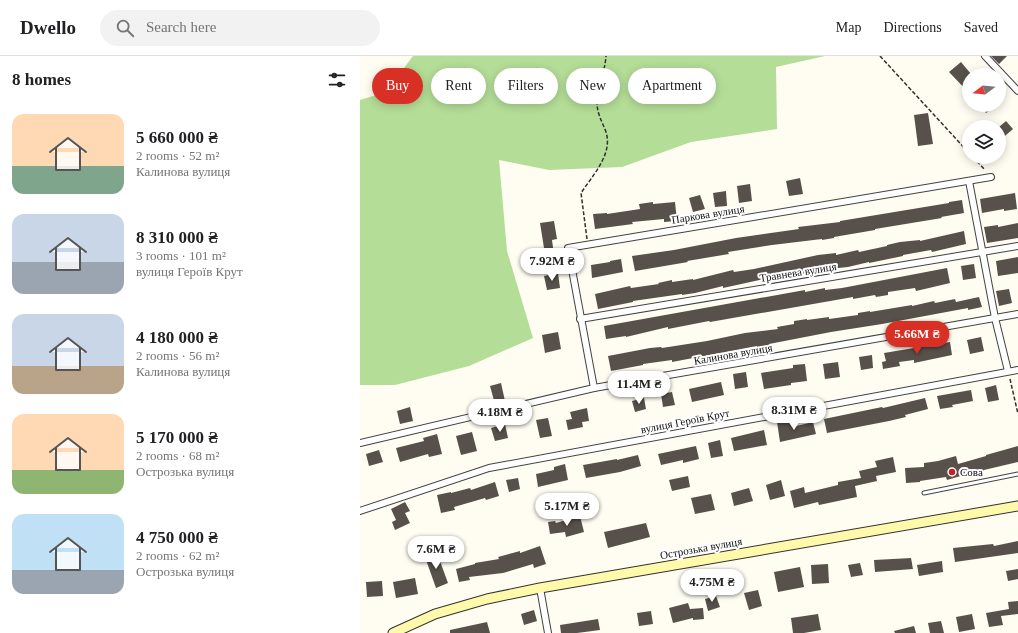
<!DOCTYPE html>
<meta charset="utf-8">
<style>
:root{--surface:#fff;--page:#f2f2f2;--text:#202124;--muted:#757577;--line:#e0e0e0;--accent:#d93025}
body{margin:0;font-family:Georgia,serif;background:var(--page);color:var(--text);height:100vh;display:flex;flex-direction:column;font-size:15px;white-space:nowrap}
*{box-sizing:border-box;margin:0}
p{font-size:13px;color:var(--muted)}
.icon{flex:none;width:22px;height:22px;fill:none;stroke:currentColor;stroke-width:2;stroke-linecap:round;stroke-linejoin:round}
.map{position:relative;flex:1;overflow:hidden}
.side{display:flex;flex-direction:column;background:var(--surface);width:360px}
.side>*{flex:none}
.hud{position:absolute;left:12px;top:12px;width:380px;height:36px;display:flex;gap:8px}
.needle{width:26px;rotate:254deg}
.controls{position:absolute;left:602px;top:12px;display:grid;gap:8px}
.controls a{display:grid;place-items:center;width:44px;height:44px;border-radius:50%;background:var(--surface);box-shadow:0 2px 10px #0003;font-size:20px}
.price{position:absolute;translate:-50% -34px;padding:0 9px;border-radius:14px;background:#fff;color:#222;font-size:13px;line-height:26px;filter:drop-shadow(0 1px 2px #0008)}
.price::after{content:'';position:absolute;left:50%;top:24px;width:12px;height:9px;margin-left:-6px;background:inherit;clip-path:polygon(0 0,100% 0,50% 100%)}
.price.selected{background:var(--accent);color:#fff}
ul{padding:0;list-style:none}
li{display:flex;align-items:center;gap:12px;height:100px;padding:0 12px}
li span{display:grid;place-items:center;flex:none;width:112px;height:80px;border-radius:12px;color:#555}
li>.icon{margin-inline-start:auto}
span .icon{width:48px;height:48px;fill:#fffc;stroke-width:1}
li b{font-size:17px}
h2{display:flex;justify-content:space-between;align-items:center;height:48px;padding:0 12px;font-size:17px}
.chip{padding:0 14px;border-radius:18px;background:var(--surface);box-shadow:0 2px 10px #0003;font-size:14px;line-height:36px}
.chip.selected{background:var(--accent);color:#fff}
header{display:flex;align-items:center;gap:24px;box-sizing:border-box;height:56px;padding:0 20px;background:var(--surface);border-bottom:1px solid var(--line)}
header strong{font-size:19px}
nav{display:flex;gap:22px;margin-inline-start:auto;font-size:14px}
.search{width:280px;height:36px;background:var(--page);display:flex;align-items:center;gap:10px;box-sizing:border-box;padding:0 14px;border-radius:22px;color:var(--muted);font-size:15px}
main{display:flex;flex:1;min-height:0}
.map>svg:first-child{display:block}
.forest{fill:#b4dd97}
.building{fill:#58514b}
.lines{fill:none;stroke-linecap:round;stroke-linejoin:round}
.service-casing{stroke:#424242;stroke-width:5}
.minor-casing{stroke:#424242;stroke-width:8}
.secondary-casing{stroke:#313131;stroke-width:11}
.path{stroke:#313131;stroke-width:1.5;stroke-dasharray:4 2;stroke-linecap:butt}
.service{stroke:#fff;stroke-width:3}
.minor{stroke:#fff;stroke-width:6}
.secondary{stroke:#fff9ac;stroke-width:9}
.poi-dot{fill:#c52122;stroke:#fff;stroke-width:1.5}
.labels{text-anchor:middle;dominant-baseline:central;stroke-width:4;stroke-linejoin:round;paint-order:stroke}
.street-label{font-size:11px;fill:#0f0f0f;stroke:#fff}
.poi-label{font-size:11px;fill:#0f0f0f;stroke:#fff;text-anchor:start}
</style>
<header>
<strong>Dwello</strong>
<div class="search"><svg class="icon" aria-label="search" viewBox="0 0 24 24"><circle cx="10" cy="10" r="6"/><path d="M15 15l6 6"/></svg>Search here</div>
<nav><a>Map</a><a>Directions</a><a>Saved</a></nav>
</header>
<main>
<section class="side">
<h2>8 homes<svg class="icon" aria-label="filters" viewBox="0 0 24 24"><path d="M4 7h16M4 17h16"/><circle cx="9" cy="7" r="2"/><circle cx="15" cy="17" r="2"/></svg></h2>
<ul>
<li><span style="background:linear-gradient(#ffd9b3 65%,#7fa58c 0)"><svg class="icon" aria-label="home" viewBox="0 0 24 24"><path d="M3 11l9-7 9 7M6 9v11h12V9"/></svg></span><div><b>5 660 000 ₴</b><p>2 rooms · 52 m²</p><p>Калинова вулиця</p></div></li>
<li><span style="background:linear-gradient(#c9d6e8 60%,#9aa5b1 0)"><svg class="icon" aria-label="home" viewBox="0 0 24 24"><path d="M3 11l9-7 9 7M6 9v11h12V9"/></svg></span><div><b>8 310 000 ₴</b><p>3 rooms · 101 m²</p><p>вулиця Героїв Крут</p></div></li>
<li><span style="background:linear-gradient(#c9d6e8 65%,#b9a48a 0)"><svg class="icon" aria-label="home" viewBox="0 0 24 24"><path d="M3 11l9-7 9 7M6 9v11h12V9"/></svg></span><div><b>4 180 000 ₴</b><p>2 rooms · 56 m²</p><p>Калинова вулиця</p></div></li>
<li><span style="background:linear-gradient(#ffd9b3 70%,#8fb573 0)"><svg class="icon" aria-label="home" viewBox="0 0 24 24"><path d="M3 11l9-7 9 7M6 9v11h12V9"/></svg></span><div><b>5 170 000 ₴</b><p>2 rooms · 68 m²</p><p>Острозька вулиця</p></div></li>
<li><span style="background:linear-gradient(#bfe0f5 70%,#9aa5b1 0)"><svg class="icon" aria-label="home" viewBox="0 0 24 24"><path d="M3 11l9-7 9 7M6 9v11h12V9"/></svg></span><div><b>4 750 000 ₴</b><p>2 rooms · 62 m²</p><p>Острозька вулиця</p></div></li>
</ul>
</section>
<div class="map">
<svg width="658" height="577" viewBox="0 0 658 577">
<rect width="100%" height="100%" fill="#fffdf1"/>
<polygon class="forest" points="53,0 465,0 416,11 417,73 331,86 262,111 189,114 139,104 147,195 173,282 109,310 35,329 0,329 0,44 26,36"/>
<g class="building">
<polygon points="631,0 647,0 639,8"/>
<polygon points="601,6 611,18 609,19 609,37 589,16"/>
<polygon points="620,49 638,49 626,57"/>
<polygon points="568,57 573,88 558,90 554,59"/>
<polygon points="646,65 653,73 639,85 639,71"/>
<polygon points="440,122 443,138 429,140 426,125"/>
<polygon points="390,128 392,145 379,147 377,130"/>
<polygon points="366,135 367,150 355,151 353,137"/>
<polygon points="655,137 657,153 644,155 644,153 622,157 620,143"/>
<polygon points="340,139 345,153 333,156 329,142"/>
<polygon points="602,144 604,157 581,161 582,162 515,173 515,174 474,181 474,182 462,184 462,183 412,189 368,196 369,198 327,205 328,206 275,215 272,200 314,194 376,182 439,173 438,171 480,166 480,165 589,147 589,146"/>
<polygon points="293,146 293,148 315,146 317,165 304,166 304,163 272,166 273,168 235,173 233,158 247,157 247,158 280,153 279,148"/>
<polygon points="194,165 197,183 192,184 195,206 180,208 177,193 184,192 180,167"/>
<polygon points="658,167 658,182 627,187 624,171 638,169 638,171"/>
<polygon points="604,175 606,188 572,196 571,194 543,199 543,200 509,207 509,206 488,211 459,214 459,215 405,226 404,223 363,232 363,230 335,237 322,239 322,238 273,245 273,246 238,253 235,238 270,230 271,232 299,228 298,227 312,224 312,226 333,223 333,224 373,214 374,216 394,213 458,199 476,197 476,199 498,194 499,196 527,190 527,189 540,186 560,184 560,185"/>
<polygon points="658,201 658,217 638,220 636,205"/>
<polygon points="261,203 263,216 232,222 231,209 250,206 250,205"/>
<polygon points="614,208 616,222 603,224 601,210"/>
<polygon points="587,212 590,227 569,232 556,235 555,232 528,236 528,239 516,241 515,239 493,243 493,241 350,266 349,265 308,273 308,271 266,281 266,280 246,283 244,270 445,234 445,236 465,232 465,234 482,232"/>
<polygon points="198,217 200,232 187,234 184,220"/>
<polygon points="649,233 652,247 639,250 636,235"/>
<polygon points="619,241 622,251 608,254 608,252 522,268 471,276 409,288 410,290 397,292 397,290 312,306 312,304 283,308 283,309 251,315 248,300 290,292 301,291 302,292 347,285 385,277 418,273 417,271 434,268 434,265 447,263 447,264 469,261 469,263 498,259 498,257 510,255 510,256 552,249 552,250 574,245 575,247 595,243 596,246"/>
<polygon points="198,276 201,293 185,297 182,279"/>
<polygon points="621,281 624,295 610,298 607,284"/>
<polygon points="590,286 592,299 554,307 554,304 539,306 540,310 523,313 522,306 526,305 524,297"/>
<polygon points="512,299 513,312 501,314 499,301"/>
<polygon points="478,306 480,321 465,323 463,308"/>
<polygon points="445,308 447,325 431,327 431,329 404,333 401,317 433,312 433,309"/>
<polygon points="386,316 388,331 375,333 373,318"/>
<polygon points="361,326 364,339 332,346 329,333"/>
<polygon points="141,327 145,345 135,348 130,330"/>
<polygon points="636,329 639,344 628,346 625,332"/>
<polygon points="611,334 613,345 592,349 593,351 580,353 577,340"/>
<polygon points="312,336 315,349 303,351 301,338"/>
<polygon points="284,342 286,353 275,356 272,345"/>
<polygon points="565,342 568,353 545,359 546,361 529,365 467,377 464,363 522,351 523,352"/>
<polygon points="50,351 53,365 40,368 37,355"/>
<polygon points="227,352 229,365 222,366 223,371 208,374 206,364 212,363 210,356"/>
<polygon points="188,362 192,380 180,382 176,364"/>
<polygon points="431,364 432,371 453,366 456,378 420,386 417,366"/>
<polygon points="145,368 148,382 135,385 131,372"/>
<polygon points="404,374 407,389 374,395 371,382"/>
<polygon points="112,376 117,395 101,399 96,380"/>
<polygon points="77,378 82,398 69,401 68,398 40,406 36,392 64,385 63,382"/>
<polygon points="360,384 363,400 351,402 348,387"/>
<polygon points="336,390 339,403 323,407 323,404 301,409 298,398"/>
<polygon points="658,390 658,406 624,414 624,415 612,419 611,417 587,424 586,421 560,425 560,426 546,427 545,412 564,411 564,407 578,405 596,400 598,408 626,400 626,399"/>
<polygon points="19,394 23,406 9,410 6,398"/>
<polygon points="278,399 281,410 260,416 226,422 223,409 257,403 257,404"/>
<polygon points="533,401 536,416 516,420 517,425 495,430 497,441 459,449 458,446 434,452 430,435 444,431 445,437 478,429 478,426 501,422 499,415 517,411 515,405"/>
<polygon points="205,408 208,424 178,431 176,418 194,414 194,411"/>
<polygon points="328,420 330,431 312,435 309,424"/>
<polygon points="158,422 160,433 149,436 146,424"/>
<polygon points="421,424 425,440 410,444 406,429"/>
<polygon points="135,426 139,440 126,444 125,442 94,451 95,454 81,457 77,439 91,436 91,437 110,432 111,434"/>
<polygon points="389,432 393,445 374,450 371,437"/>
<polygon points="351,438 355,454 335,458 331,442"/>
<polygon points="45,446 50,455 45,457 50,467 35,474 32,466 36,464 31,453"/>
<polygon points="220,460 224,476 206,481 205,476 190,478 188,466 195,465 196,467"/>
<polygon points="286,467 290,481 248,492 244,476"/>
<polygon points="658,485 658,497 595,506 593,492 633,488 634,490"/>
<polygon points="180,490 186,508 174,512 173,508 143,517 109,521 110,524 99,526 96,513 115,508 115,507 139,503 138,501 160,495 160,497"/>
<polygon points="77,497 88,527 76,532 65,501"/>
<polygon points="551,502 553,513 515,516 514,504"/>
<polygon points="582,505 583,516 559,520 557,509"/>
<polygon points="500,507 503,519 491,521 488,509"/>
<polygon points="468,508 469,527 452,528 451,509"/>
<polygon points="440,511 444,531 418,536 414,516"/>
<polygon points="658,513 658,523 648,525 646,515"/>
<polygon points="55,522 58,538 36,542 33,526"/>
<polygon points="336,523 338,533 331,534 329,525"/>
<polygon points="22,525 23,540 7,541 6,526"/>
<polygon points="398,534 402,550 389,554 384,537"/>
<polygon points="356,540 360,551 348,555 345,543"/>
<polygon points="658,545 658,558 641,560 643,569 629,571 626,557 649,553 648,546"/>
<polygon points="328,547 330,553 343,552 344,563 333,564 333,562 313,567 309,552"/>
<polygon points="174,554 177,565 164,569 161,558"/>
<polygon points="291,555 293,568 279,570 277,557"/>
<polygon points="458,558 461,574 444,577 433,577 431,562"/>
<polygon points="612,558 615,573 599,576 596,561"/>
<polygon points="238,563 240,574 217,577 201,577 200,569"/>
<polygon points="581,565 584,577 570,577 568,567"/>
<polygon points="127,566 130,577 90,577 90,574"/>
<polygon points="554,570 556,577 535,577 534,575"/>
</g>
<g class="lines">
<g class="service-casing">
<polyline id="service" points="564,437 658,418"/>
</g>
<g class="minor-casing">
<g id="minor">
<polyline points="625,0 658,35"/>
<polyline points="609,125 635,262 648,315"/>
<polyline points="220,263 658,190"/>
<polyline points="234,332 208,192 631,121"/>
<polyline points="0,387 234,332 658,258"/>
<polyline points="0,455 129,412 658,314"/>
<polyline points="180,532 188,577"/>
</g>
</g>
<g class="secondary-casing">
<polyline id="secondary" points="33,577 75,558 127,543 180,532 658,450"/>
</g>
<g class="path">
<polyline points="520,0 609,97"/>
<polyline points="613,101 625,114"/>
<path d="M227,183L221,137C233,119 253,98 246,76C242,65 237,58 237,46C238,31 245,15 246,0"/>
<polyline points="650,323 658,358"/>
</g>
<use href="#service" class="service"/>
<use href="#minor" class="minor"/>
<use href="#secondary" class="secondary"/>
</g>
<circle class="poi-dot" cx="592" cy="416" r="4"/>
<g class="labels">
<g class="street-label">
<text transform="translate(348 158) rotate(-9)">Паркова вулиця</text>
<text transform="translate(438 216) rotate(-9)">Травнева вулиця</text>
<text transform="translate(373 298) rotate(-10)">Калинова вулиця</text>
<text transform="translate(325 365) rotate(-11)">вулиця Героїв Крут</text>
<text transform="translate(341 492) rotate(-10)">Острозька вулиця</text>
</g>
<g class="poi-label">
<text x="600" y="416">Сова</text>
</g>
</g>
</svg>
<div class="controls">
<a><svg class="needle" viewBox="-14 -14 28 28"><path d="M0-13l5 13h-10z" fill="#e53935"/><path d="M0 13l5-13h-10z" fill="#757577"/></svg></a>
<a><svg class="icon" aria-label="layers" viewBox="0 0 24 24"><path d="M12 4l9 5-9 5-9-5zM3 14l9 5 9-5"/></svg></a>
</div>
<b class="price" style="left:192px;top:226px">7.92M ₴</b>
<b class="price selected" style="left:557px;top:299px">5.66M ₴</b>
<b class="price" style="left:279px;top:349px">11.4M ₴</b>
<b class="price" style="left:434px;top:375px">8.31M ₴</b>
<b class="price" style="left:140px;top:377px">4.18M ₴</b>
<b class="price" style="left:207px;top:471px">5.17M ₴</b>
<b class="price" style="left:76px;top:514px">7.6M ₴</b>
<b class="price" style="left:352px;top:547px">4.75M ₴</b>
<div class="hud">
<a class="chip selected">Buy</a>
<a class="chip">Rent</a>
<a class="chip">Filters</a>
<a class="chip">New</a>
<a class="chip">Apartment</a>
</div>
</div>
</main>
